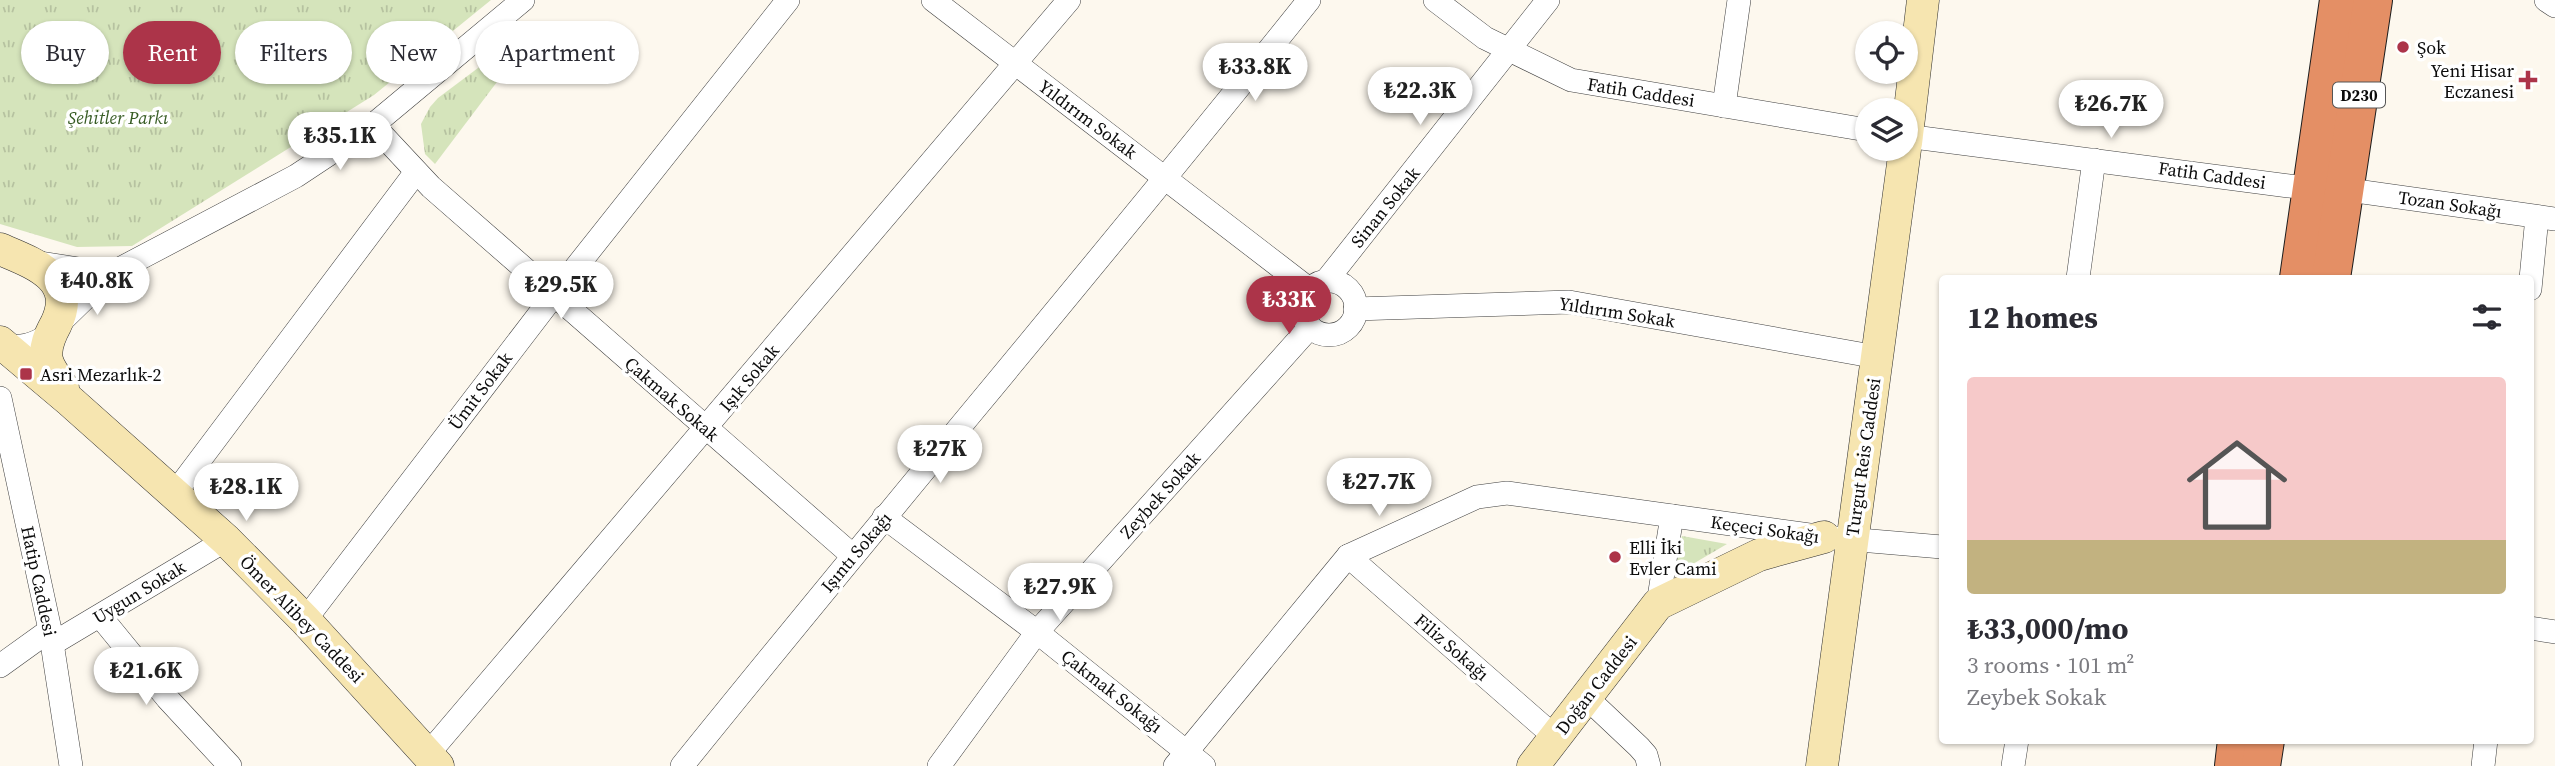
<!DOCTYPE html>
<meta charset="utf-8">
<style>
:root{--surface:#fff;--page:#f7f7f7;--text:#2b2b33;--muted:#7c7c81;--accent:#ac3449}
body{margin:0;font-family:"Source Serif 4",serif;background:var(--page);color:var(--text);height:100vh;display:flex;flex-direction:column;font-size:26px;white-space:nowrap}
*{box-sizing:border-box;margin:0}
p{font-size:23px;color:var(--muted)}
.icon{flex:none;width:38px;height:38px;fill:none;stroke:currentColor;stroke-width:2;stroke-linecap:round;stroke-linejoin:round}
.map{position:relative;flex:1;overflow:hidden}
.details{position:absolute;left:1939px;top:275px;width:595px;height:469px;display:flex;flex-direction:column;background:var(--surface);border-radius:7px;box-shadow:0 2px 5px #0004}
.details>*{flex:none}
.guide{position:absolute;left:21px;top:21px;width:665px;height:63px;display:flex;gap:14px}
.fabs{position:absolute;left:1855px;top:21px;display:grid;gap:14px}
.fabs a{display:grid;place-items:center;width:63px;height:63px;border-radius:50%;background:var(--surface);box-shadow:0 2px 5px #0004;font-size:35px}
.price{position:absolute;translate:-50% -60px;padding:0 16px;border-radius:24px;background:#fff;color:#222;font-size:23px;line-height:46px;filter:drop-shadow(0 2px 4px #0008)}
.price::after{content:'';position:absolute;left:50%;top:42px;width:21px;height:16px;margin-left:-10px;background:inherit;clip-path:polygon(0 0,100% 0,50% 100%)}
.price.on{background:var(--accent);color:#fff}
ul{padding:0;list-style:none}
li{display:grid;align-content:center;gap:14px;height:371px;padding:0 28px}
li span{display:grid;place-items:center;height:217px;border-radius:7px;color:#555}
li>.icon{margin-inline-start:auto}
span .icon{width:126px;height:126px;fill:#fffc;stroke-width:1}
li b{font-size:30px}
h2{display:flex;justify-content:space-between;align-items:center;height:84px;padding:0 28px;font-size:30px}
.chip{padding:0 24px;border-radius:32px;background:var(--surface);box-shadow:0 2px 5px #0004;font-size:24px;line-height:63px}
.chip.on{background:var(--accent);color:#fff}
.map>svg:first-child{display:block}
.grass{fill:url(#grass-tufts)}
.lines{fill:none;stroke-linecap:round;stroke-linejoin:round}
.street-casing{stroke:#3f3f3f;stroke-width:24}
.secondary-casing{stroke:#2e2e2e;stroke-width:33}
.highway-casing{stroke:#1d1d1d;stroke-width:40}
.street{stroke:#fff;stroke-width:23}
.secondary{stroke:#f6e5b0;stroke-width:32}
.highway{stroke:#e48f65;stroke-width:38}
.poi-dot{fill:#ac3449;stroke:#fff;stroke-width:2.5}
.labels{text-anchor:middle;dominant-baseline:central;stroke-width:7;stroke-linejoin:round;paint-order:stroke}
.shield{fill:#fff;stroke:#555;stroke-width:2}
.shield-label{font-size:16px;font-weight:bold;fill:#0c0c0c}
.poi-label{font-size:18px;fill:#0c0c0c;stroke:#fff;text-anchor:start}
.street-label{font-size:18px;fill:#0c0c0c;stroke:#fff}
.park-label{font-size:18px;font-style:italic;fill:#375c24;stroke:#fff}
</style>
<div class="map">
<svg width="2555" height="766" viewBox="0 0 2555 766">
<defs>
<pattern id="grass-tufts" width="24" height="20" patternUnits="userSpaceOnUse" patternTransform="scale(1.75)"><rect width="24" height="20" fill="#d5e4bb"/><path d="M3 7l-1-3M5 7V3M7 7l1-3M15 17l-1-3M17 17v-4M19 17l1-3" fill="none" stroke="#b6c2a0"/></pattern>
</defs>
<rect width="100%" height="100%" fill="#fdf8ee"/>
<g class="grass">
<polygon points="0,0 491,0 374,95 132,246 77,247 0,224"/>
<polygon points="535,28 537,29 515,58 502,50"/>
<polygon points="490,59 506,70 435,164 425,154 421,124 430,107 438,98"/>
<polygon points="1682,536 1727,544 1674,575"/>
</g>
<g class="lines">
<g class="street-casing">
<g id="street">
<polyline points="933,0 1309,289"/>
<polyline points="1435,0 1485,38 1571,80 1867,130"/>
<polyline points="2546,0 2555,6"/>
<polyline points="1724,106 1739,0"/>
<polyline points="373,125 431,187 852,555"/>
<polyline points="1906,136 2289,186 2356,191 2555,219"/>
<polyline points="34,262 110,274"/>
<polyline points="2078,278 2094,160"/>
<polyline points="1326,281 1548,0"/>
<circle cx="1329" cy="308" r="27"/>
<polyline points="2530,289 2537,217"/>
<polyline points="1355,309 1569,302 1877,357"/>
<path d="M6,345C21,348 31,345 44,338L110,274L296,176L373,125L523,0"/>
<polyline points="0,398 50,630 71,766"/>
<polyline points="175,493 416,172"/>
<polyline points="884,517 1037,632 1204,766"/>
<polyline points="1348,556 1555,737"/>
<polyline points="1658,604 1672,516"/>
<polyline points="100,616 167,698 230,766"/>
<polyline points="305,620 554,295 788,0"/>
<polyline points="2530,628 2555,632"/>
<polyline points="52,644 226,540"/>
<polyline points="0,666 50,630"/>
<polyline points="1587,698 1639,747 1646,755 1649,766"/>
<polyline points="428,754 1069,0"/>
<path d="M682,766C889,509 1103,258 1309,0"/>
<polyline points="939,766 1037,632 1310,327"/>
<polyline points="1175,766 1348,556 1477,497 1507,493 1824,537 1942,547"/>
<polyline points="2013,766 2017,740"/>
<polyline points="2483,766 2486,740"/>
</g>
</g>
<g class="secondary-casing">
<g id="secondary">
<polyline points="1906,143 1923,0"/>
<path d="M0,249C33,263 78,278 56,324C50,335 44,347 47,360C49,369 58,380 63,388"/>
<polyline points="0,342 70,401 226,540 305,620 438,766"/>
<polyline points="1533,766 1658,604 1759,555 1824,537"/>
<polyline points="1822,766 1905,149"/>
</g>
</g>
<g class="highway-casing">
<g id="highway">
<polyline points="2299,278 2339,0"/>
<polyline points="2331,278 2373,0"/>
<polyline points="2234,766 2237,740"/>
<polyline points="2261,766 2265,740"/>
</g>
</g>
<use href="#street" class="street"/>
<use href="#secondary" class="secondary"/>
<use href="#highway" class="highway"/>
</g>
<g class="poi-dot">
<circle cx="2403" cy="47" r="7"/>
<path d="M2524.5 69.5h7v7h7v7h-7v7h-7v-7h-7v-7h7z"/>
<rect x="19" y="367" width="14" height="14" rx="3.5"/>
<circle cx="1615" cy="557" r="7"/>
</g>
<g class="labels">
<rect class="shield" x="2333" y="82.5" width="52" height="25" rx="5"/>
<g class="shield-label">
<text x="2359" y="95">D230</text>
</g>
<g class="poi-label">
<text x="2417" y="47">Şok</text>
<text x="2514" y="70" text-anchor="end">Yeni Hisar<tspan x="2514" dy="21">Eczanesi</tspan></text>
<text x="40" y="374">Asri Mezarlık-2</text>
<text x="1629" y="547">Elli İki<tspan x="1629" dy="21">Evler Cami</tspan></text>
</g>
<g class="street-label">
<text transform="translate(1641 92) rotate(9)">Fatih Caddesi</text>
<text transform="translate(1088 119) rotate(37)">Yıldırım Sokak</text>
<text transform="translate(2212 175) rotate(8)">Fatih Caddesi</text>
<text transform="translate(2450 204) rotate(8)">Tozan Sokağı</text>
<text transform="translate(1385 207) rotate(-51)">Sinan Sokak</text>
<text transform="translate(1617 312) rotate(9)">Yıldırım Sokak</text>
<text transform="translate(749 378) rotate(-50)">Işık Sokak</text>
<text transform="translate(480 391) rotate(-53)">Ümit Sokak</text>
<text transform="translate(672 399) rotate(41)">Çakmak Sokak</text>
<text transform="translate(1863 457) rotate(-82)">Turgut Reis Caddesi</text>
<text transform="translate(1160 495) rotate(-48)">Zeybek Sokak</text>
<text transform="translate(1765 529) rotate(8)">Keçeci Sokağı</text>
<text transform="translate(856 552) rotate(-50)">Işıntı Sokağı</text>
<text transform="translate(39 581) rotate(78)">Hatip Caddesi</text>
<text transform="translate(139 592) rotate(-31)">Uygun Sokak</text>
<text transform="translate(302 619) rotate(46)">Ömer Alibey Caddesi</text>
<text transform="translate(1452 647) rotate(41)">Filiz Sokağı</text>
<text transform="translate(1596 685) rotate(-52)">Doğan Caddesi</text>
<text transform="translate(1112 691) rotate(38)">Çakmak Sokağı</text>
</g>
<g class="park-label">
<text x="118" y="117">Şehitler Parkı</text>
</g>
</g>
</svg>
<div class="fabs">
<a><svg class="icon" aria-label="locate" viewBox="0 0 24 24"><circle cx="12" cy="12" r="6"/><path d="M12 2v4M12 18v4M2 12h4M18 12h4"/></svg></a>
<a><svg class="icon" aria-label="layers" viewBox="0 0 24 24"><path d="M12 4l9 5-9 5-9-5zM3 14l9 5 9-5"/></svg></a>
</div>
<b class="price" style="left:1255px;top:103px">₺33.8K</b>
<b class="price" style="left:1420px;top:127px">₺22.3K</b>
<b class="price" style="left:2111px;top:140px">₺26.7K</b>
<b class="price" style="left:340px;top:172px">₺35.1K</b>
<b class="price" style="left:97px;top:317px">₺40.8K</b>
<b class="price" style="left:561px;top:321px">₺29.5K</b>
<b class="price on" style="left:1289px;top:336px">₺33K</b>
<b class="price" style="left:940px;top:485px">₺27K</b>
<b class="price" style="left:1379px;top:518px">₺27.7K</b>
<b class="price" style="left:246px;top:523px">₺28.1K</b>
<b class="price" style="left:1060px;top:623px">₺27.9K</b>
<b class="price" style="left:146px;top:707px">₺21.6K</b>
<div class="guide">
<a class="chip">Buy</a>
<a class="chip on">Rent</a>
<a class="chip">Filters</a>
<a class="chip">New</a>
<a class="chip">Apartment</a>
</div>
<section class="details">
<h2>12 homes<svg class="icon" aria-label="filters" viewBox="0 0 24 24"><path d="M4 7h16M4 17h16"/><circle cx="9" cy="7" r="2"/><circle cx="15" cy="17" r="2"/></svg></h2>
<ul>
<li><span style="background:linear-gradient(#f6c9c9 75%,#c2b280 0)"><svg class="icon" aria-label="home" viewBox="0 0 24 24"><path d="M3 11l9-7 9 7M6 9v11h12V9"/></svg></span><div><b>₺33,000/mo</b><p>3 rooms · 101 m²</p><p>Zeybek Sokak</p></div></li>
</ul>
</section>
</div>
